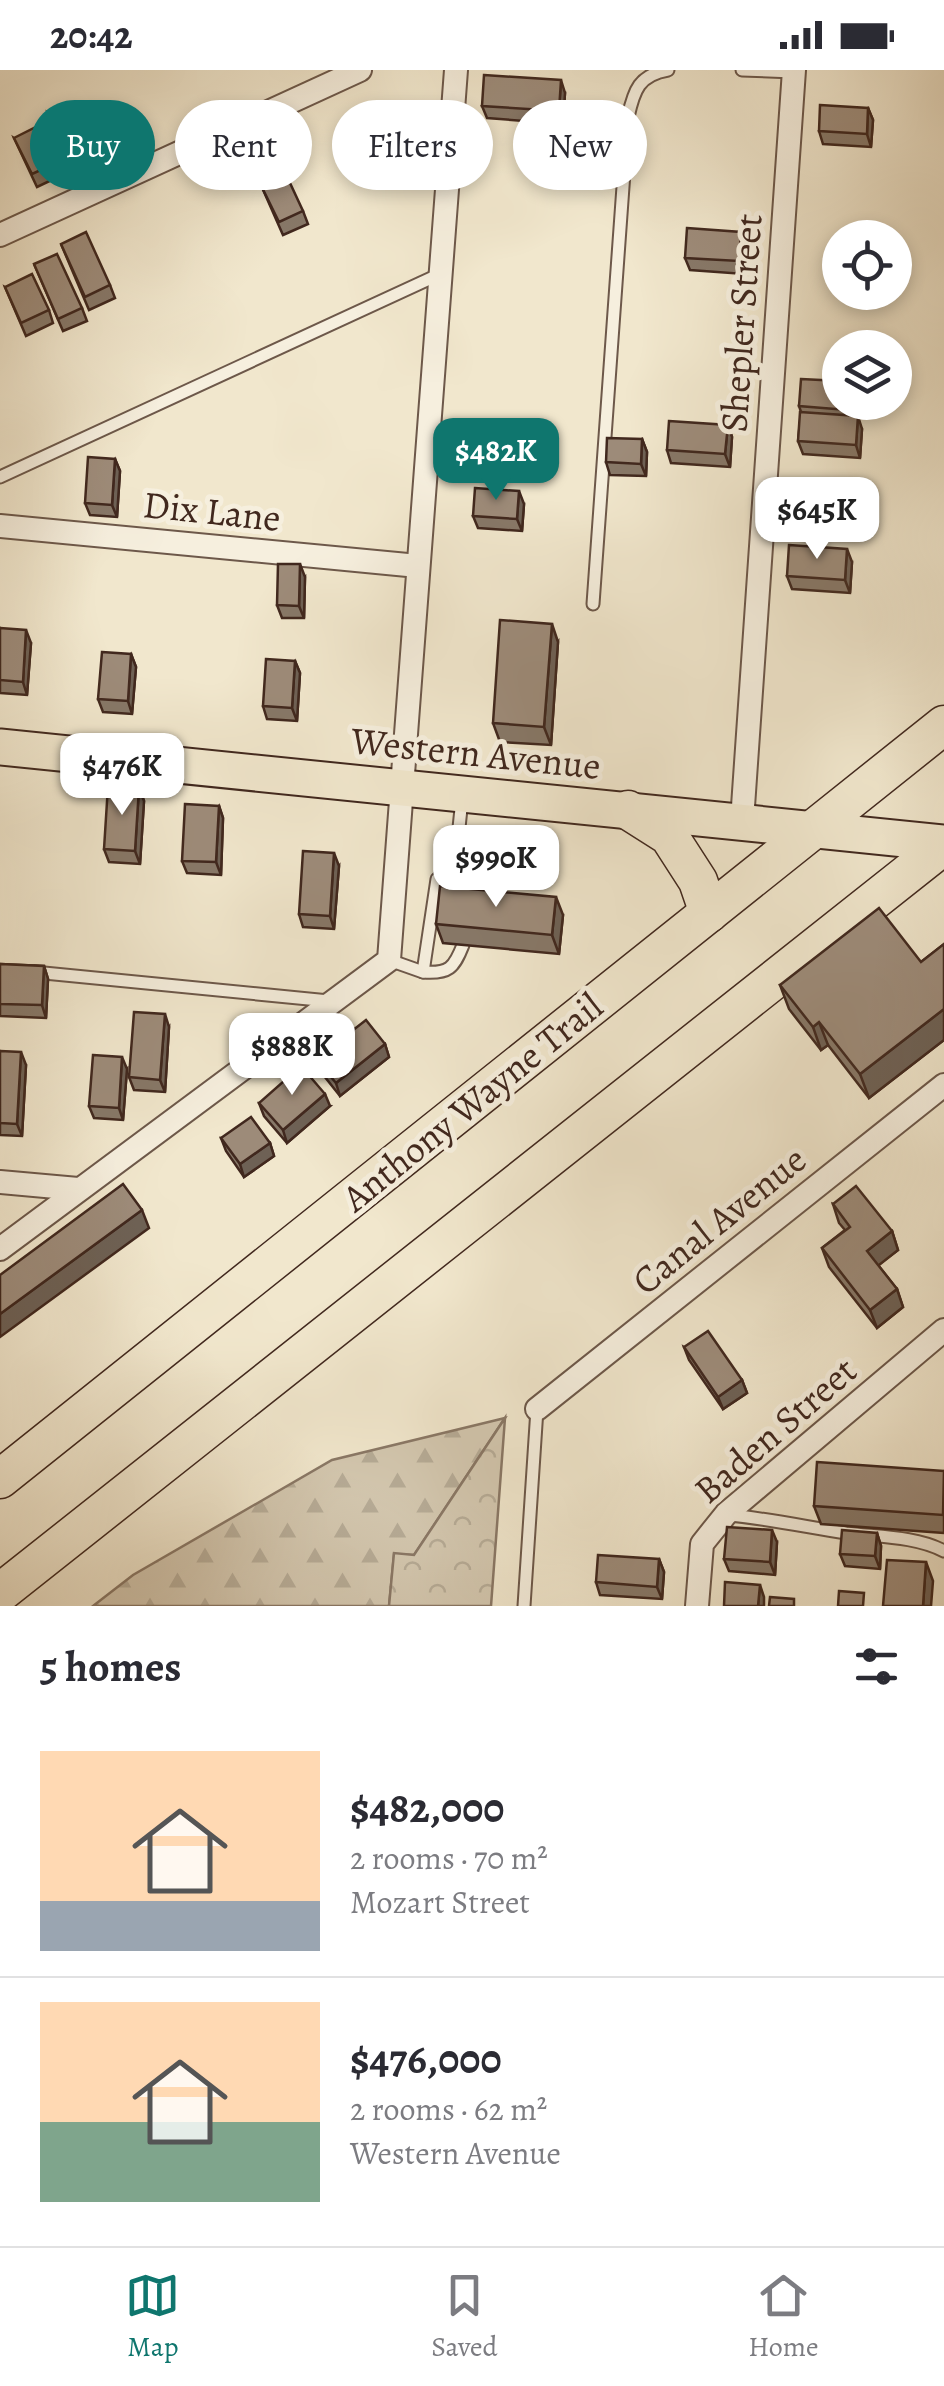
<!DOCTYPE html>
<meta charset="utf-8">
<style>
:root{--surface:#fff;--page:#f7f7f7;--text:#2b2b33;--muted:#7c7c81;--line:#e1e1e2;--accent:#0f766e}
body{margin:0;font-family:Alegreya,serif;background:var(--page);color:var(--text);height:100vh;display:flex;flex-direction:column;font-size:38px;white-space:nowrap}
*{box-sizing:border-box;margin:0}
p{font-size:32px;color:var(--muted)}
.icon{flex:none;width:55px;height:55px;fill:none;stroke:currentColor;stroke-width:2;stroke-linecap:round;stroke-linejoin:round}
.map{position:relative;height:1536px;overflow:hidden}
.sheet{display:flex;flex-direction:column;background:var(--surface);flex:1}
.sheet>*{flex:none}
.hud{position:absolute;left:30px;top:30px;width:885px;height:90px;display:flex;gap:20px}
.controls{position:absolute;left:822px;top:150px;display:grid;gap:20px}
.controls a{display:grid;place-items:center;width:90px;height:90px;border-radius:50%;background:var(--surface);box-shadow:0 5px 15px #0003;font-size:50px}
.price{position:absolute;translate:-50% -85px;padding:0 22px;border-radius:20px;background:#fff;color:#222;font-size:32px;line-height:65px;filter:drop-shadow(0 2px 5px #0008)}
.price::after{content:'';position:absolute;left:50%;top:60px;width:30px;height:22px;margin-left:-15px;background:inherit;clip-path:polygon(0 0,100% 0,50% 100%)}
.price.selected{background:var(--accent);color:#fff}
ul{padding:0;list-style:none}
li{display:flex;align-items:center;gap:30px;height:250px;padding:0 40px}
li+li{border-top:2px solid var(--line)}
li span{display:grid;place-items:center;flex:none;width:280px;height:200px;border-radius:0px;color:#555}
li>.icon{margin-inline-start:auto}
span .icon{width:120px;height:120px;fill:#fffc;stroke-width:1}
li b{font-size:42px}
h2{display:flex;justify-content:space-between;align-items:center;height:120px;padding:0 40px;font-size:42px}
.pill{padding:0 35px;border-radius:45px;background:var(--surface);box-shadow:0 5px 15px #0003;font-size:35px;line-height:90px}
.pill.selected{background:var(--accent);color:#fff}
.status{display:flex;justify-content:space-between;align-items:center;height:70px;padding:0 50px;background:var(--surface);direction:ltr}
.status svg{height:28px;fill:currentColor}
.tabs{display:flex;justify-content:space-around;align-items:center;height:140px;border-top:2px solid var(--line);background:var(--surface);font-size:28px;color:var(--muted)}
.tabs a{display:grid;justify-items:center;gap:5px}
.tabs .selected{color:var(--accent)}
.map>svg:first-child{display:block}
.forest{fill:url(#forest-firs);stroke:#8a7866;stroke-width:2.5}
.park{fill:url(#park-crowns);stroke:#8a7866;stroke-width:2.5}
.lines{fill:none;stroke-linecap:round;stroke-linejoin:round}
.service-casing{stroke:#6d584a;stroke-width:15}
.minor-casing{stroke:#6d584a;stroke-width:26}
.primary-casing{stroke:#41281e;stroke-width:39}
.trunk-casing{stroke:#41281e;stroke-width:41}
.service{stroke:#f6efde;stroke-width:11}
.minor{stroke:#f6efde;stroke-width:22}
.primary{stroke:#f1e7cd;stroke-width:35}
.trunk{stroke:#f1e7cd;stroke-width:38}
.wall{fill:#877868;stroke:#41281e;stroke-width:2.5}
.shaded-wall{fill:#6e6155;stroke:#41281e;stroke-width:2.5}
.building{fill:#9d8b79;stroke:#41281e;stroke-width:2.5}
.labels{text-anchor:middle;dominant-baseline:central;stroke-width:10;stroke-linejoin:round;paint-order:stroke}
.street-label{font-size:38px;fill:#41281e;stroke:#f6efde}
</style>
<div class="status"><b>20:42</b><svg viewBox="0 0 49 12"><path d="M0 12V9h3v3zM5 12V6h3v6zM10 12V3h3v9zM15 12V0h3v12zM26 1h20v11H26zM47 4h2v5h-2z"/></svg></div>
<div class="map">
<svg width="944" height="1536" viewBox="0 0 944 1536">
<defs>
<pattern id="forest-firs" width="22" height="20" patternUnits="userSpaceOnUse" patternTransform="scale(2.5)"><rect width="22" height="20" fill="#d3c7af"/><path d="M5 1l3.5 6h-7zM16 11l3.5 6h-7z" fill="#b6ab96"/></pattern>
<pattern id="park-crowns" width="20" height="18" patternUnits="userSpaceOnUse" patternTransform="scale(2.5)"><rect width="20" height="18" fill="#d3c7af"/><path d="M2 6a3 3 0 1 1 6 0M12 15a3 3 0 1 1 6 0" fill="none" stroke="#b6ab96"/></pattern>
</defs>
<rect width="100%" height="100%" fill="#f1e7cd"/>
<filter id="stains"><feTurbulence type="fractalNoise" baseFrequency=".002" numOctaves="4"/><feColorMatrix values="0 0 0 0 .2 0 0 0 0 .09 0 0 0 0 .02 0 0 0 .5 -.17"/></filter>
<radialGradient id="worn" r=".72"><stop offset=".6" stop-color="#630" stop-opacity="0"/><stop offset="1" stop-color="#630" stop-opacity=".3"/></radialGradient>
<polygon class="forest" points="505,1348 414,1485 394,1484 389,1536 93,1536 133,1505 332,1390"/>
<polygon class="park" points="505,1348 491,1536 389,1536 394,1483 414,1485"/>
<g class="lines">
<g class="service-casing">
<g id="service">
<polyline points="742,0 794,2"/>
<polyline points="0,407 440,204"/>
<path d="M593,534L628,47C634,20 639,5 668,0"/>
<polyline points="455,796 462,729"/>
<path d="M463,875C454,898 449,904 423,902L437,809L455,796L469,811L467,830"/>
<polyline points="389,890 423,902"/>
<polyline points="34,902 329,931"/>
<path d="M730,1445C769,1449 807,1457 846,1463C878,1467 915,1466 944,1481"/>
<polyline points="524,1536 537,1339"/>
</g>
</g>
<g class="minor-casing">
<g id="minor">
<polyline points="0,165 360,0"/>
<polyline points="0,456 418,496"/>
<polyline points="742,751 794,0"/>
<polyline points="0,1112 78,1119"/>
<polyline points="0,1179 389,890 456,0"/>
<polyline points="537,1339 944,1015"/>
<polyline points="697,1536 702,1474 726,1444 944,1260"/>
</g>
</g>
<g class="primary-casing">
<polyline id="primary" points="0,677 944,773"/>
</g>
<g class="trunk-casing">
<g id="trunk">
<polyline points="628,740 669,766 698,811 709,843"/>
<polyline points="0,1409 944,655"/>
<polyline points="0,1523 944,775"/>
</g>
</g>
<use href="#service" class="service"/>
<use href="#minor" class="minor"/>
<use href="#primary" class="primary"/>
<use href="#trunk" class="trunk"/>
</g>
<g class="wall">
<polygon points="565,23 563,54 487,48 482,36"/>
<polygon points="868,38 873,50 871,77 823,74 819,61"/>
<polygon points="48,43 95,75 99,88 71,99"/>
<polygon points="14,68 56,93 60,106 37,117"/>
<polygon points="253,97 303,141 308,154 283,165"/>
<polygon points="61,174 110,215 115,228 89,240"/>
<polygon points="746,175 744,204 690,200 685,188"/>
<polygon points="34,194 82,238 87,251 63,261"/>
<polygon points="5,217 49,240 53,253 26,266"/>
<polygon points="853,332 852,346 862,359 860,388 803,384 798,371 801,342 799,336"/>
<polygon points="728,355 732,367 730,397 671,393 667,380"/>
<polygon points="642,369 647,382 646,406 610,405 606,392"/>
<polygon points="115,389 120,401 117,447 90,445 85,433"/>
<polygon points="524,434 522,461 478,458 473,446"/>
<polygon points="852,492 850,523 792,519 787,506"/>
<polygon points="305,507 304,548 282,548 277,535"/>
<polygon points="0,558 31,573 27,625 0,623"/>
<polygon points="558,572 551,675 500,672 493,653"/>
<polygon points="131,584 136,597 132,644 103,642 98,629"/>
<polygon points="295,591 300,603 297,651 267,649 263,636"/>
<polygon points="139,718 144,731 140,794 109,792 104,779"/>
<polygon points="219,736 223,748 221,805 187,803 182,791"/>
<polygon points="339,796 334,859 303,857 299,844"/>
<polygon points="563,845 559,884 443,873 436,854"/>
<polygon points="944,874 944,970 869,1028 828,975 821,980 789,939 780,915 921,892"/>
<polygon points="0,894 44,896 48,909 46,948 0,946"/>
<polygon points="169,957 165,1022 134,1020 129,1007"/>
<polygon points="385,974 389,987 340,1026 321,1002 316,989"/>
<polygon points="0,981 26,995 22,1066 0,1065"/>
<polygon points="127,999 123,1050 94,1048 89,1036"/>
<polygon points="259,1033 330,1036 287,1073 264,1046"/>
<polygon points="221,1068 270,1073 274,1086 244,1107 226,1081"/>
<polygon points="833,1134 892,1161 898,1180 878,1195 897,1219 903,1237 877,1258 829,1197 822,1178 845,1160 839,1153"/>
<polygon points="684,1277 742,1310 747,1323 723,1339 689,1290"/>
<polygon points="944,1401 944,1463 821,1454 814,1436"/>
<polygon points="877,1463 881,1476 880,1499 845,1496 840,1484"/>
<polygon points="777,1472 775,1505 729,1501 724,1489"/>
<polygon points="659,1489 664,1502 662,1529 600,1525 596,1512"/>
</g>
<g class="shaded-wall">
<polygon points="561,10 565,23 563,54 559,41"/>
<polygon points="868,38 873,50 871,77 867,64"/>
<polygon points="741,162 746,175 744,204 739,191"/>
<polygon points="848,332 853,332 852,352 847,340"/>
<polygon points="858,346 862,359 860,388 856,375"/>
<polygon points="728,355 732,367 730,397 725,384"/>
<polygon points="642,369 647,382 646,406 641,394"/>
<polygon points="115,389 120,401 117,447 112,435"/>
<polygon points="519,421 524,434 522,461 517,449"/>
<polygon points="847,479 852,492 850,523 845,510"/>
<polygon points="300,494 305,507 304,548 299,536"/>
<polygon points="552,554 558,572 551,675 544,657"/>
<polygon points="26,560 31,573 27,625 23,612"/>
<polygon points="131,584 136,597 132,644 128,631"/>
<polygon points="295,591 300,603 297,651 292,638"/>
<polygon points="139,718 144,731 140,794 135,781"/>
<polygon points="219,736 223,748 221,805 216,792"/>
<polygon points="334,783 339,796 334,859 330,846"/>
<polygon points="556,827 563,845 559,884 552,865"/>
<polygon points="44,896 48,909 46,948 42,935"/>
<polygon points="944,939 944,970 869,1028 860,1004"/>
<polygon points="165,944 169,957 165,1022 160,1010"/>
<polygon points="819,952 828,975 821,980 813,957"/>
<polygon points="385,974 389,987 340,1026 336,1013"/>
<polygon points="21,982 26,995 22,1066 17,1054"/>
<polygon points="122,987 127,999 123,1050 119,1038"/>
<polygon points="325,1024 330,1036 287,1073 283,1060"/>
<polygon points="270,1073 274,1086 244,1107 240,1094"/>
<polygon points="142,1140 149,1158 0,1267 0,1244"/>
<polygon points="892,1161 898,1180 874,1199 867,1181"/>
<polygon points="897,1219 903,1237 877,1258 870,1240"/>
<polygon points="742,1310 747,1323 723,1339 718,1327"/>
<polygon points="772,1460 777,1472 775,1505 770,1492"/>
<polygon points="877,1463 881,1476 880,1499 875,1486"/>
<polygon points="659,1489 664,1502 662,1529 657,1517"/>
<polygon points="926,1492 933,1511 931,1536 923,1536"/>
<polygon points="760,1515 764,1527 764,1536 758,1536"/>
</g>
<g class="building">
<polygon points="484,5 561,10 559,41 482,36"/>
<polygon points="76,32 95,75 66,87 48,43"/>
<polygon points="820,35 868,38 867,64 819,61"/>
<polygon points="38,56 56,93 32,104 14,68"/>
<polygon points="277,85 303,141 279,152 252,97"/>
<polygon points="687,158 741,162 739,191 685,188"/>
<polygon points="86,162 110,215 85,227 61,174"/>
<polygon points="57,184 82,238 58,249 34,194"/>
<polygon points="32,204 49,240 21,253 5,217"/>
<polygon points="801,309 840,311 840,332 848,332 847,340 799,336"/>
<polygon points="800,342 858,346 856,375 798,371"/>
<polygon points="669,351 728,355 725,384 667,380"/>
<polygon points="607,368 642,369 641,394 606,392"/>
<polygon points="88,387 115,389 112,435 85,433"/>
<polygon points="475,418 519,421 517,449 473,446"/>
<polygon points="789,475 847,479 845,510 787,506"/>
<polygon points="278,494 300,494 299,536 277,535"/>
<polygon points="500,550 552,554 544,657 493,653"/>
<polygon points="0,558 26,560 23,612 0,610"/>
<polygon points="102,582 131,584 128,631 98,629"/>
<polygon points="266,589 295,591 292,638 263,636"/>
<polygon points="108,716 139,718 135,781 104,779"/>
<polygon points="185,734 219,736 216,792 182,791"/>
<polygon points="303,781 334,783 330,846 299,844"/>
<polygon points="440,816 556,827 552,865 436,854"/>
<polygon points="879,838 921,892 944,874 944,939 860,1004 819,952 813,957 780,915"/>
<polygon points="0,894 44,896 42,935 0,934"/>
<polygon points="134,942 165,944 160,1010 129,1007"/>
<polygon points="366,950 385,974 336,1013 316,989"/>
<polygon points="0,981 21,982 17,1054 0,1053"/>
<polygon points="93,985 122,987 119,1038 89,1036"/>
<polygon points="301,996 325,1024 283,1060 259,1033"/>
<polygon points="251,1047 270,1073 240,1094 221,1068"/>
<polygon points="123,1114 142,1140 0,1244 0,1205"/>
<polygon points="856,1116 892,1161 867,1181 897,1219 870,1240 822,1178 850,1157 833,1134"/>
<polygon points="708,1261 742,1310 718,1327 684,1277"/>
<polygon points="817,1392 944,1401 943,1445 814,1436"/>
<polygon points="727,1457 772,1460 770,1492 724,1489"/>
<polygon points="842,1460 877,1463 875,1486 840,1484"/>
<polygon points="598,1485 659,1489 657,1517 596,1512"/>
<polygon points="887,1490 926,1492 923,1536 883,1536"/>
<polygon points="725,1512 760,1515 758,1536 724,1536"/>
<polygon points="839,1521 864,1523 863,1536 838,1536"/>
<polygon points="770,1527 794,1529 794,1536 769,1536"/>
</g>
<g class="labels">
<g class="street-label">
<text transform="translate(741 253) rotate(-86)">Shepler Street</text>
<text transform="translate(212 441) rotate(6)">Dix Lane</text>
<text transform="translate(476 683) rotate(6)">Western Avenue</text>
<text transform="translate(472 1032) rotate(-39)">Anthony Wayne Trail</text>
<text transform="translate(719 1150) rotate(-39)">Canal Avenue</text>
<text transform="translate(775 1360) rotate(-41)">Baden Street</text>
</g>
</g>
<rect width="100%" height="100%" filter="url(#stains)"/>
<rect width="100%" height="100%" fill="url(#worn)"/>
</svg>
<div class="controls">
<a><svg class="icon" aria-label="locate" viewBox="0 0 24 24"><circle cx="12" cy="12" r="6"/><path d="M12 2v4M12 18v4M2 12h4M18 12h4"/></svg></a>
<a><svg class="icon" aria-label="layers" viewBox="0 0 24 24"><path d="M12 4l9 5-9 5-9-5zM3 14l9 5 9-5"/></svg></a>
</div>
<b class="price selected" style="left:496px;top:433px">$482K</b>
<b class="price" style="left:817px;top:492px">$645K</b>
<b class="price" style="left:122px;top:748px">$476K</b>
<b class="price" style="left:496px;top:840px">$990K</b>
<b class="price" style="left:292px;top:1028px">$888K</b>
<div class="hud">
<a class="pill selected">Buy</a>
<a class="pill">Rent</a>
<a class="pill">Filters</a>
<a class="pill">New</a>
</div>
</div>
<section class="sheet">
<h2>5 homes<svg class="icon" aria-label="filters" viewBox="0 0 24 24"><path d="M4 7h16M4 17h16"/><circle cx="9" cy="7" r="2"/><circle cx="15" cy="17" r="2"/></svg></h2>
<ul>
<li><span style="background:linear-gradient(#ffd9b3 75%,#9aa5b1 0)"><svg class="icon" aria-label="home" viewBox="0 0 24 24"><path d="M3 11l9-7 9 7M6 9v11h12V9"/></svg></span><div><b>$482,000</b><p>2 rooms · 70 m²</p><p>Mozart Street</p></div></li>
<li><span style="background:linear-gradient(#ffd9b3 60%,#7fa58c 0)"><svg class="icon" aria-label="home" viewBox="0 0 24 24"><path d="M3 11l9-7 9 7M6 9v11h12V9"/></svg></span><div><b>$476,000</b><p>2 rooms · 62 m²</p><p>Western Avenue</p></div></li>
</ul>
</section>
<nav class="tabs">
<a class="selected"><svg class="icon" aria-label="map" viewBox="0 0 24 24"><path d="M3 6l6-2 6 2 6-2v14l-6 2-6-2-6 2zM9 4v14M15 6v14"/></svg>Map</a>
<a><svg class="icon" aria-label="saved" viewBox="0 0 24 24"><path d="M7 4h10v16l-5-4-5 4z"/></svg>Saved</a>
<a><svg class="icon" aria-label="home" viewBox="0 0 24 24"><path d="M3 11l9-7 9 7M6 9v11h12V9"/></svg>Home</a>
</nav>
